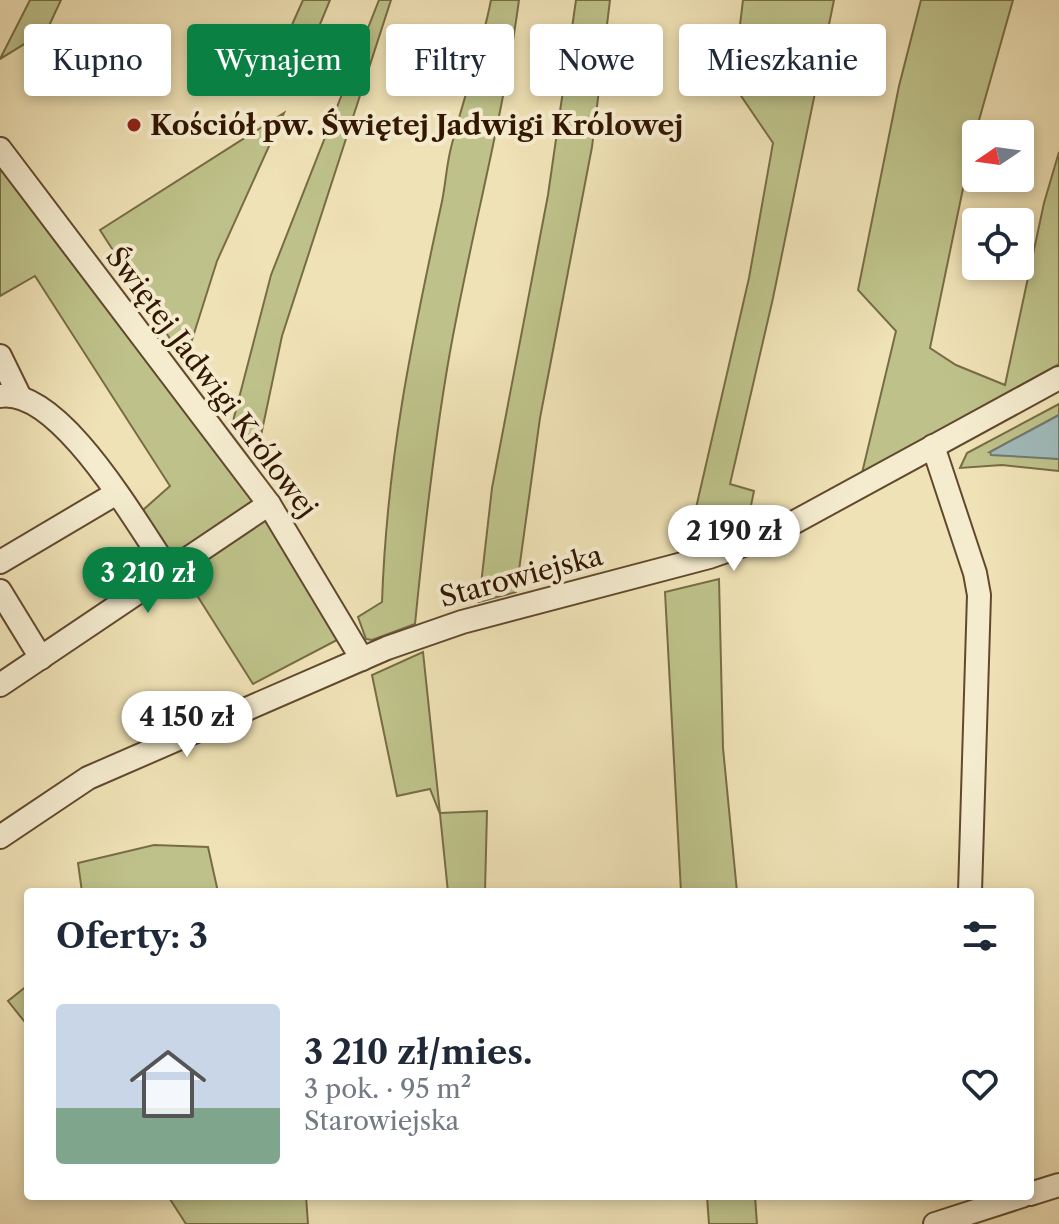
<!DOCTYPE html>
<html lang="pl">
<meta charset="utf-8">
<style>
:root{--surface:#fff;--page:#f6f6f7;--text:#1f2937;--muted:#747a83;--line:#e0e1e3;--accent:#0b8043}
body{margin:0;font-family:"Libre Caslon Text",serif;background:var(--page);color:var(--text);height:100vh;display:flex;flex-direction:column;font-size:30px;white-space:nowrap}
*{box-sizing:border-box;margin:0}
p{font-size:26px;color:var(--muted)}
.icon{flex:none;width:44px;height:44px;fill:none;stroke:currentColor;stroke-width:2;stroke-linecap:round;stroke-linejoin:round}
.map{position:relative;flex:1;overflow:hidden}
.details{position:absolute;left:24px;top:888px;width:1010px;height:312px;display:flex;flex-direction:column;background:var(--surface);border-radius:8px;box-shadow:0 4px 12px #0003}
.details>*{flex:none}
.banner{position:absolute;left:24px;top:24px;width:1012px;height:72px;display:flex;gap:16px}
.needle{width:52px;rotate:257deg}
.tools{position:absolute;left:962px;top:120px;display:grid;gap:16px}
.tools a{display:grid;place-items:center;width:72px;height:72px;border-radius:8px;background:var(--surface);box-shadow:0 4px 12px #0003;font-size:40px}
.price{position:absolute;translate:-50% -68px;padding:0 18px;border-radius:28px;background:#fff;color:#222;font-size:26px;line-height:52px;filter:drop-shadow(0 2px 4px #0008)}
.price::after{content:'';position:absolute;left:50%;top:48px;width:24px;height:18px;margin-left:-12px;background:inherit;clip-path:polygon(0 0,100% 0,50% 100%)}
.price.on{background:var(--accent);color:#fff}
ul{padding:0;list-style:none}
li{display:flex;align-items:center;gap:24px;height:200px;padding:0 32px}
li+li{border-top:2px solid var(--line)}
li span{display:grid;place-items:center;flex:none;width:224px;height:160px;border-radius:8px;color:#555}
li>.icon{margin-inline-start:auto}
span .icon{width:96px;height:96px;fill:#fffc;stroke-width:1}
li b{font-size:34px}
h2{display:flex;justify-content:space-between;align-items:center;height:96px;padding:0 32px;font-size:34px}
.tag{padding:0 28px;border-radius:8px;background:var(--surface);box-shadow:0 4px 12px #0003;font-size:28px;line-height:72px}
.tag.on{background:var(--accent);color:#fff}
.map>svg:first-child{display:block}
.green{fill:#bec28a;stroke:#786c45;stroke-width:2}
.water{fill:#a0baba;stroke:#747870;stroke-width:2}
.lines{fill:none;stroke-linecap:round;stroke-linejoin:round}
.minor-casing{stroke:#61492e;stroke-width:26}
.minor{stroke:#f5ecd0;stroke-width:22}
.poi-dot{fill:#8f2418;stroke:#f5ecd0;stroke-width:3}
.labels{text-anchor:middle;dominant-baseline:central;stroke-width:8;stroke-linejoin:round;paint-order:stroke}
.poi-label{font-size:28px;font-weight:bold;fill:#321600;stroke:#f5ecd0;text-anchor:start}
.street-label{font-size:28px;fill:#321600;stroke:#f5ecd0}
</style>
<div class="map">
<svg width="1059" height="1224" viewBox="0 0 1059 1224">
<rect width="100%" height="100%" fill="#efe2b6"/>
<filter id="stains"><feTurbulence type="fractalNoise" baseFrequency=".0025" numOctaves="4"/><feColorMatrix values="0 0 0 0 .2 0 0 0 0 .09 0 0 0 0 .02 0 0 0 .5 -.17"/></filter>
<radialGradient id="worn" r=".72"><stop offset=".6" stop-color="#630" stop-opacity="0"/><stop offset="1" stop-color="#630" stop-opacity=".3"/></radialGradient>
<g class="green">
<polygon points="30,0 61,0 47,30 0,59"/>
<polygon points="303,0 330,0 304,63 287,36"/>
<polygon points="379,0 391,0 282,336 256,459 232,425 271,275"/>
<path d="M491,0H519C503,119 471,234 450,352C434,442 424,533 415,624L372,640L366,639L358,617L382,602C387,460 411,344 441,206C445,189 446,170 450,152C462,101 481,52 491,0Z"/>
<polygon points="576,0 610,0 592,147 540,418 516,592 479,602 492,488 548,195"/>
<polygon points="743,0 834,0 773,298 730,484 754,491 746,530 690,549 696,508 749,278 773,143 733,84"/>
<polygon points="921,0 1013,0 972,145 930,348 956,365 1005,385 1044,203 1059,152 1059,364 862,473 896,331 858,290 899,86"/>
<polygon points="284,113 217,261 185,362 100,230"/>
<path d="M0,164C118,318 247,467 337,640L253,684L143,510L170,486L35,276L0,296Z"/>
<polygon points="1059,404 1059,415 990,452 1059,459 1059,471 1002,465 960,468 967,453"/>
<polygon points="719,579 723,748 737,892 681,892 665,592"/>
<polygon points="423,652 440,813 487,811 485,892 448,892 440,814 430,789 397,796 372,675"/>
<polygon points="154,845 208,847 218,892 82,892 78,863"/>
<polygon points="28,985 28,1026 8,1001"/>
<polygon points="168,1196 306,1196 308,1224 186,1224"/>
<polygon points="707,1196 755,1196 757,1224 709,1224"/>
</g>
<polygon class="water" points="1059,415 1059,459 991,455 990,452"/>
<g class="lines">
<g class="minor-casing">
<g id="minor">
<polyline points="0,149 269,504 362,659"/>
<polyline points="0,356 20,397"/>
<path d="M0,396C61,387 138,527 170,572"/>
<polyline points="933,446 975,573 979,595 970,892"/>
<polyline points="0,562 115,494"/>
<polyline points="0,591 41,658"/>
<polyline points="0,685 269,504"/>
<polyline points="0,837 88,778 387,648 462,622 709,557 769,536 1059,378"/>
<polyline points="1030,1194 1059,1185"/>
<polyline points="935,1224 1022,1196"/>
</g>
</g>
<use href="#minor" class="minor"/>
</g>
<circle class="poi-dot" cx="134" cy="125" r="8"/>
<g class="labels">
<g class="poi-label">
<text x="150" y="125">Kościół pw. Świętej Jadwigi Królowej</text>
</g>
<g class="street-label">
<text transform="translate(212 382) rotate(53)">Świętej Jadwigi Królowej</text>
<text transform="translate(521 576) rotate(-15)">Starowiejska</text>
</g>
</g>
<rect width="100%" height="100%" filter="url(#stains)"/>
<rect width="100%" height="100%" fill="url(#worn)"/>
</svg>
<div class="tools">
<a><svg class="needle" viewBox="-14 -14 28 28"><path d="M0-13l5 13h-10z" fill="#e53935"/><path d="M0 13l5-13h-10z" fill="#747a83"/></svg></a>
<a><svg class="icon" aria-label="locate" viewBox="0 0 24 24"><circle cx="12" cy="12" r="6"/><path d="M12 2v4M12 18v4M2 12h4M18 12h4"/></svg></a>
</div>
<b class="price" style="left:734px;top:573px">2 190 zł</b>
<b class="price on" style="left:148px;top:615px">3 210 zł</b>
<b class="price" style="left:187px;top:759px">4 150 zł</b>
<div class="banner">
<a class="tag">Kupno</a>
<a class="tag on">Wynajem</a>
<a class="tag">Filtry</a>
<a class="tag">Nowe</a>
<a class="tag">Mieszkanie</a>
</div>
<section class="details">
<h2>Oferty: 3<svg class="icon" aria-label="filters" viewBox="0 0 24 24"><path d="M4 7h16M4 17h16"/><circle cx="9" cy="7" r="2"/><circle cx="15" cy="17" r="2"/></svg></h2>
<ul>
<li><span style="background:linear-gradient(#c9d6e8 65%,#7fa58c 0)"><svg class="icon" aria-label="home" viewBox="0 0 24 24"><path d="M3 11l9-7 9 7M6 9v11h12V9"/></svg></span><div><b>3 210 zł/mies.</b><p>3 pok. · 95 m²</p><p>Starowiejska</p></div><svg class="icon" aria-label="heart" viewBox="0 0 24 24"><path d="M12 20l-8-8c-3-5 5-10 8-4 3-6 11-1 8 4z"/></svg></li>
</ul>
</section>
</div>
